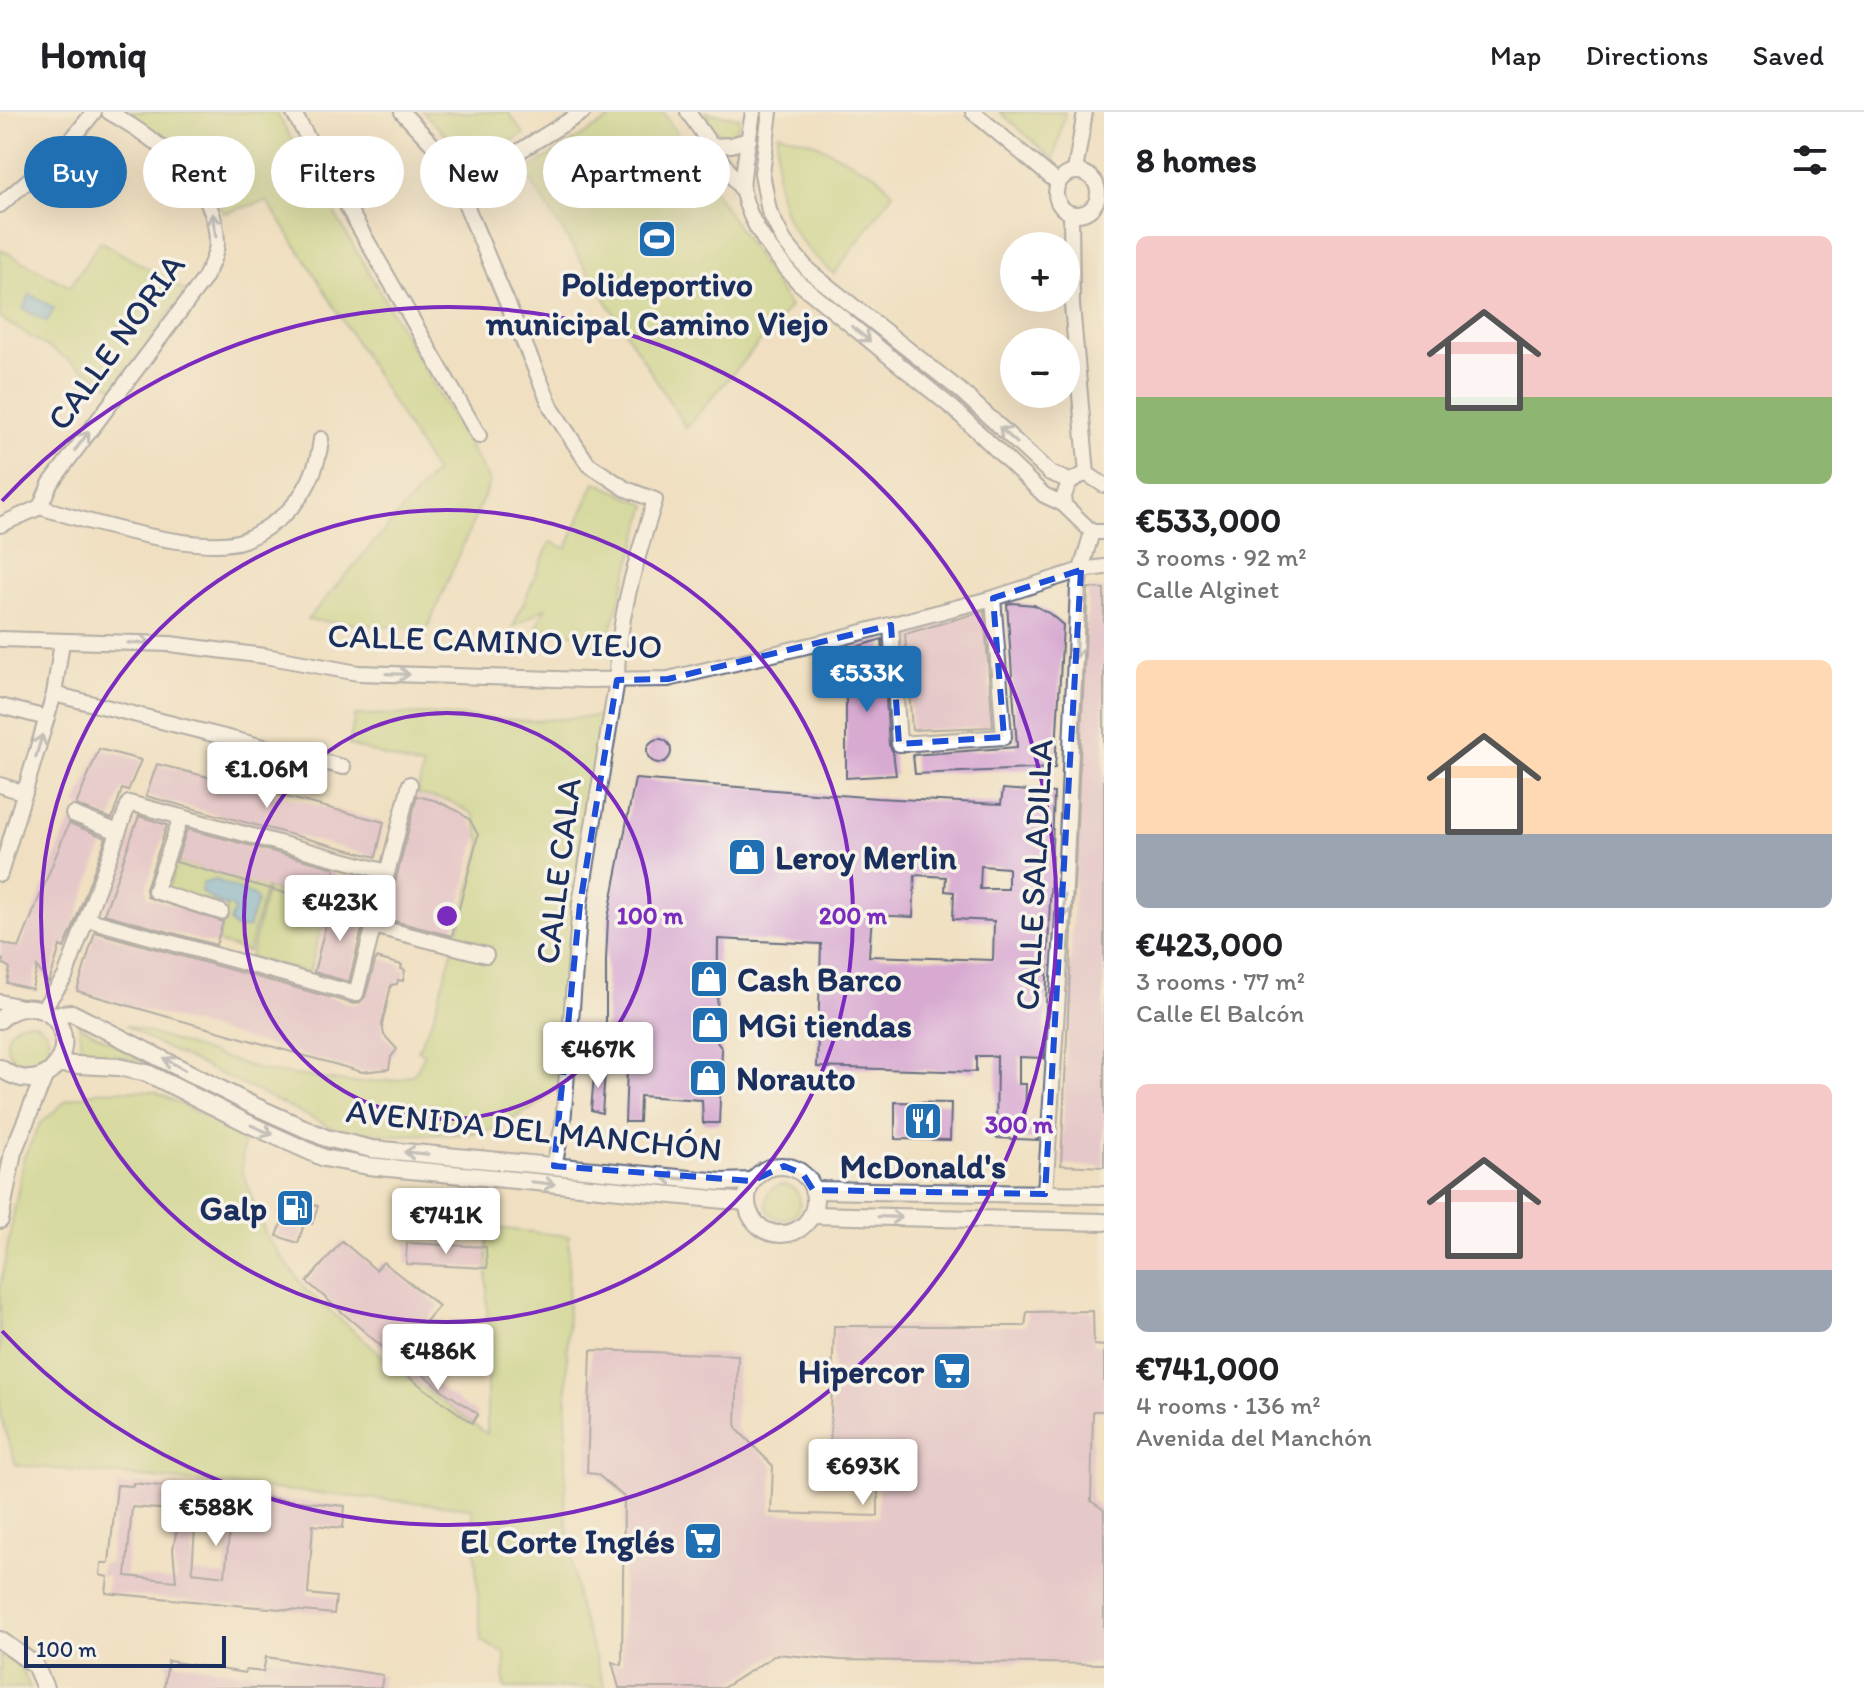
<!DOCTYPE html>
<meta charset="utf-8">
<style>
:root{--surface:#fff;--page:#f2f2f2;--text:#202124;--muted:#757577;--line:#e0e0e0;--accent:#1f6fb2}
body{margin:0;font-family:Itim,sans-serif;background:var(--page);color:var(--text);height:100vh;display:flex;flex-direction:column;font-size:30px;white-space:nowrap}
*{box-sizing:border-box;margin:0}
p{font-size:26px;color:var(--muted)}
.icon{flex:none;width:44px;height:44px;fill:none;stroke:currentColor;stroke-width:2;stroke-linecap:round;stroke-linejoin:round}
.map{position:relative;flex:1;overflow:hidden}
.sheet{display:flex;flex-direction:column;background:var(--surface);width:760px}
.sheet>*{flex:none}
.hud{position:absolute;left:24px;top:24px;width:760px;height:72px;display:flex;gap:16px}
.tools{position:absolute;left:1000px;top:120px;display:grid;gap:16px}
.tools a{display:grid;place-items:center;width:80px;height:80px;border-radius:50%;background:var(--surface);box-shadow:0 8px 32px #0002;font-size:40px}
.scale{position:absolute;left:24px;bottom:20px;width:202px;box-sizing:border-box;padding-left:8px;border:4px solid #1b2f5e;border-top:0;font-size:22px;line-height:28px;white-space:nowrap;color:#1b2f5e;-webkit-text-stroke:6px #f7f3e8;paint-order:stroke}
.price{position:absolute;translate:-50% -68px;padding:0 18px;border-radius:8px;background:#fff;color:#222;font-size:26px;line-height:52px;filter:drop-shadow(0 2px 4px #0008)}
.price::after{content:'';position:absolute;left:50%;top:48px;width:24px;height:18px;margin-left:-12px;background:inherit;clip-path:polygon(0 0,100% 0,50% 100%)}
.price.on{background:var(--accent);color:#fff}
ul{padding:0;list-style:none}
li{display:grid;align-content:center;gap:16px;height:424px;padding:0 32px}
li span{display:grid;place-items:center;height:248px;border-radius:12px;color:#555}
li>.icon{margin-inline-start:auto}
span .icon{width:144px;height:144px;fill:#fffc;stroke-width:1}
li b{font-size:34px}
h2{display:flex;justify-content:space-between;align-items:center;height:96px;padding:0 32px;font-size:34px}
.tag{padding:0 28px;border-radius:36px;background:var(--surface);box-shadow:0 8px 32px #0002;font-size:28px;line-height:72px}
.tag.on{background:var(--accent);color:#fff}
header{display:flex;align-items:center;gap:48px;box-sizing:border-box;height:112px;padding:0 40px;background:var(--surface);border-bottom:2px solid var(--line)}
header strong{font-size:38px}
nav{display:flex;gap:44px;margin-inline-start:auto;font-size:28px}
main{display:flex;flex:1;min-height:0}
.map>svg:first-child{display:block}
.green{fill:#b8d278;stroke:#6a806b;stroke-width:2}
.water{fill:#63aedc;stroke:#3f6e9d;stroke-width:2}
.building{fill:#d8aad2;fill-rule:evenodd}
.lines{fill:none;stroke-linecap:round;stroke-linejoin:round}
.minor-casing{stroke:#666d81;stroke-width:18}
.major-casing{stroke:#666d81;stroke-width:20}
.minor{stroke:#fff;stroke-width:14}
.major{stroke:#fff;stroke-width:16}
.oneway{stroke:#8d97ae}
.marked{fill:none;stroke:#1d4ed8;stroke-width:6;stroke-dasharray:16 10;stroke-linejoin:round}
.ring{fill:none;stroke:#7b2cbf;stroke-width:4}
.labels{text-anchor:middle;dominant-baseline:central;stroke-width:7;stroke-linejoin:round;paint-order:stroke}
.poi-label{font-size:34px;font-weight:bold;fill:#1b2f5e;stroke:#f7f3e8;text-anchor:start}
.street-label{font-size:34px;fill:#1b2f5e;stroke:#f7f3e8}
.centre{fill:#7b2cbf;stroke:#f7f3e8;stroke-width:4}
.ring-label{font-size:24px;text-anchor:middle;font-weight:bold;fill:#7b2cbf;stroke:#f7f3e8;stroke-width:7;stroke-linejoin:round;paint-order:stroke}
</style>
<header>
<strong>Homiq</strong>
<nav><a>Map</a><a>Directions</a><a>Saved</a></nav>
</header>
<main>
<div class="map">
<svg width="1104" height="1576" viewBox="0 0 1104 1576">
<rect width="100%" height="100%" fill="#f7f3e8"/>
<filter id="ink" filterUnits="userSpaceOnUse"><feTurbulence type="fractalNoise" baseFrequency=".0125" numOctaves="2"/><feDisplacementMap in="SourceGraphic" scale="16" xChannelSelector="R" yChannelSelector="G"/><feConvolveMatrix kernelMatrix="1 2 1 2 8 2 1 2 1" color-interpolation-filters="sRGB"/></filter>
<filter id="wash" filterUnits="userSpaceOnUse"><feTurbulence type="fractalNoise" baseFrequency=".006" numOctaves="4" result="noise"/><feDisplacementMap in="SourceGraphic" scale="32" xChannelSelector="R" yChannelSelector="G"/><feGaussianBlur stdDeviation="1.8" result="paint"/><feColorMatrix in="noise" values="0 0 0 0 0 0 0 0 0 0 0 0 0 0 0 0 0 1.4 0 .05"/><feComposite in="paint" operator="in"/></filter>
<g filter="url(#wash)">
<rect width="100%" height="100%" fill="#f0e0c1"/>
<g class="green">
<polygon points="126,0 276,0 490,370 427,518 307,508 435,360 310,155 267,89 224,101 184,46"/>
<polygon points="423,0 508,0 524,22 480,47 465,43"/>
<polygon points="621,0 663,0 790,195 686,316 525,59"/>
<path d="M705,0L739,6V14L730,24C716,25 712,12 705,0Z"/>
<polygon points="1000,0 1065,0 1054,48"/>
<path d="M778,21L812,30L877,63L893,81L834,162C782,119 773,87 778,21Z"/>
<polygon points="100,129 186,179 114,276 0,206 0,137 70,175"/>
<polygon points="595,370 647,393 608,528 536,516 545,496 513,515 550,430 567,436"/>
<polygon points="430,602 530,609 604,604 576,791 558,974 537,994 489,1019 467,1022 385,1023 333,1016 151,929 126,913 261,958 353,971 399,968 415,961 425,942 418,938 434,903 482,734 474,703 449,689 417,682 423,656 349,633 355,603"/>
<polygon points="177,750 266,774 248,840 217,830 227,795 168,778"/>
<polygon points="267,776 327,793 309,861 250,846"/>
<circle cx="28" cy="931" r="21"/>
<polygon points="79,913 149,951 114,943 79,944 81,926"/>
<polygon points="132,978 156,980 243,1023 242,1059 266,1123 306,1178 399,1258 487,1322 487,1115 569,1124 565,1397 578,1493 605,1576 504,1576 505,1541 481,1529 472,1396 16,1353 0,1301 0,1176 24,1045 40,1012 67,988 100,979"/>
<circle cx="783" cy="1090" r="17"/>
<path d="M0,1544C16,1546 25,1562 30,1576H0Z"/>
</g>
<g class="water">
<polygon points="30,182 54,196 47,210 23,197"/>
<polygon points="216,768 254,784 257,789 248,816 235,816 230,810 234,799 232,794 222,793 201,780 203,771"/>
</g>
<g id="blocks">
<g class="building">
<polygon points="1088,476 1104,477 1104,1055 1061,1053"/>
<polygon points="1012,491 1034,493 1050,502 1063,513 1055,656 915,662 913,643 1017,635 1007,492"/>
<polygon points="984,499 993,615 912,618 905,522"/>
<polygon points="882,527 889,633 893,640 896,663 846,666 846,538"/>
<circle cx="659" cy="639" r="12"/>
<polygon points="99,637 141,648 128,679 122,677 112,707 76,693"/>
<polygon points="157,652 384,710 376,745 146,684"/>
<path d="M635,667L877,686L1001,692L1003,677L1054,681L1044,946L1019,945V972H1026L1025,1011H1039L1038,1028L996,1026L997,944H976V960L817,955L821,832L718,827L717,930L722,937L719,1011H703L702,988L640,984L639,1010H625L628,927H606V848L608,806ZM981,754L1008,756V777H980ZM915,763L946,765L945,779L954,780L953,807L994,809L993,848L869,844L872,803L913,805Z"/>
<polygon points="417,684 437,689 458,699 470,708 478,723 452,824 386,807"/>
<polygon points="139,704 167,713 146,776 147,785 223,810 216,833 104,802"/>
<polygon points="69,711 106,726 72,818 64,836 60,834 49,871 37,855 32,877 7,871 10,856 2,851 3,848 0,846 0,830 19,836"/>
<polygon points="187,717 335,756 327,793 176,750"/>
<polygon points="331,792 366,801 349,870 314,860"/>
<polygon points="95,820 354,892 359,891 365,885 376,846 402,853 401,857 405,858 403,869 398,868 397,872 391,873 382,913 384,923 397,937 391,945 389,957 362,960 77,879"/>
<polygon points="595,952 605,960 602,1001 591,998"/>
<polygon points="895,990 951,991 950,1028 895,1027"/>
<polygon points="284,1082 318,1094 312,1112 305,1109 298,1131 277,1124 285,1102 279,1100"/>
<polygon points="342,1129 376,1158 383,1150 439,1194 395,1246 307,1170"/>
<polygon points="407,1131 486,1135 487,1156 406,1152"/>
<polygon points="1093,1199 1094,1233 1104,1234 1104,1299 1093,1299 1091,1389 1104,1398 1104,1552 840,1548 777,1542 723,1576 619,1576 612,1550 622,1553 624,1385 597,1362 587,1361 591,1238 738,1243 736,1316 773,1354 771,1401 878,1404 878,1332 830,1331 834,1214 1025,1214 1027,1200"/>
<polygon points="407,1250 445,1280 478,1302 472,1311 399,1258"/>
<path d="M133,1371L345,1394L343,1416L313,1413L308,1482L336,1485L334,1502L106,1481L108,1465L100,1463L101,1451H109L117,1373L133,1374ZM132,1395L187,1399L176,1421L173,1437L176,1469L126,1464ZM196,1401L231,1404L225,1464L192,1460Z"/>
<polygon points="266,1545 383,1563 381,1576 164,1576 168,1549 245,1561 246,1558 263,1560"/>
</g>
</g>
</g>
<g filter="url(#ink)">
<use href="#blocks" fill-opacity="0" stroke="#666d81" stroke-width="2"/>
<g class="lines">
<g class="minor-casing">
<g id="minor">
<polyline points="293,0 479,324"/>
<path d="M402,0L463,65L466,93L552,297L588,352L626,377L655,388C637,446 617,507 617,568L580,792L563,1012L554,1054"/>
<polyline points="688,0 742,78"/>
<path d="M753,0C751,15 740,69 743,80C750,115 776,145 798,170L955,298L1044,383L1063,392"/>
<polyline points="770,0 762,61 769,99 784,129 809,159 962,280 1050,361 1070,369"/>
<polyline points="973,0 1058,71"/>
<polyline points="711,34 731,33 749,28"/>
<polyline points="1075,59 1085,0"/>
<circle cx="1077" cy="81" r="21"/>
<polyline points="463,65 492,56 583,0"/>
<polyline points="0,93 64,37 94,0"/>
<polyline points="1071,102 1072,193 1087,362"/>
<path d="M1104,373L1087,362C1069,366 1065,375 1063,392L1092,420H1104"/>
<path d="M40,395C85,409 201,444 244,428C258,422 273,412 285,402C307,381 318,357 321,327"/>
<path d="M0,413L40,395L50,372L205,166C209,156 217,142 217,131C217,70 156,27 109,0"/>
<polyline points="891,513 899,632 1004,625 993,486"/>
<polyline points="0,527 170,532 265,544 358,561 587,568 668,567 836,527 993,486 1081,458 1092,420"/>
<polyline points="54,582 343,655"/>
<polyline points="0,594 47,606"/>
<polyline points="0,673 25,681"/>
<polyline points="73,702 118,720"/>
<polyline points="181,705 155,779 221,800"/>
<polyline points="0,762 54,582 62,530"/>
<polyline points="86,807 356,882 410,672"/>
<polyline points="373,814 486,843"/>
<polyline points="0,890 21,895"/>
<polyline points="42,898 65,865 129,691 387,760"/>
<polyline points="1045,1082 1065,773 1078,476 1081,458 1104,455"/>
</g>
</g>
<g class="major-casing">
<g id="major">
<polyline points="51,903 72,901 250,992 326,1026 372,1037 721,1070 752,1069"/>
<path d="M0,908C8,899 21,894 34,896C89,906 60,998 0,956"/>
<polyline points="58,952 118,955 147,961 253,1014 324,1046 368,1054 746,1090"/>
<circle cx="781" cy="1088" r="34"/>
<polyline points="813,1078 1104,1083"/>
<polyline points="812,1103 1104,1110"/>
<polyline points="0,1108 13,1040 44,965"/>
<polyline points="0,1528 35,1553 45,1576"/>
</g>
</g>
<use href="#minor" class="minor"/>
<use href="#major" class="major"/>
</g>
<defs><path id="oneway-shaft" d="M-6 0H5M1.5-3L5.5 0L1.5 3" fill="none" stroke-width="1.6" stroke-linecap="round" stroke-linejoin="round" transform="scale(2)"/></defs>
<g class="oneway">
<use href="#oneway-shaft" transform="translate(214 113) rotate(-99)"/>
<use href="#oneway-shaft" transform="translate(861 222) rotate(39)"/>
<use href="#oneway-shaft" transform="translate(1008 323) rotate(-138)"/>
<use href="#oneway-shaft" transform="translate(82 329) rotate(-53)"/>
<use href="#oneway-shaft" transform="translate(140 531) rotate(1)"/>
<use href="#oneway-shaft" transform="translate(1076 535) rotate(92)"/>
<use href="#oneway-shaft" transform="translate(398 562) rotate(2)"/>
<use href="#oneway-shaft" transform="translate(39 634) rotate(-74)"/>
<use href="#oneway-shaft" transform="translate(1064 795) rotate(94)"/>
<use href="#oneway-shaft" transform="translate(174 952) rotate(-151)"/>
<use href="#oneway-shaft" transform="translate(262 1018) rotate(24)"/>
<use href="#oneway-shaft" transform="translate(416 1041) rotate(-175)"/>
<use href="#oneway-shaft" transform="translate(674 1066) rotate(-175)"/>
<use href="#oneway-shaft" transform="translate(543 1071) rotate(6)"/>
<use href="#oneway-shaft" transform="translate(890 1105) rotate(2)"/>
</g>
</g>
<path d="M0 0H1104V1576H0ZM1081,458L1045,1082L813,1078L803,1062L784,1054L752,1069L554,1054L580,792L617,568L668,567L891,513L899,632L1004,625L993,486Z" fill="#f0e0c1" fill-opacity=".55" fill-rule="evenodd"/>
<path class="marked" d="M1081,458L1045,1082L813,1078L803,1062L784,1054L752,1069L554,1054L580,792L617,568L668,567L891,513L899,632L1004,625L993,486Z"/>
<g class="ring">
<circle cx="447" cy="804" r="203"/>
<circle cx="447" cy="804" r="406"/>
<path d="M2 389A609 609 0 1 1 2 1219"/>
</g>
<defs>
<g id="stadium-square" transform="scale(2)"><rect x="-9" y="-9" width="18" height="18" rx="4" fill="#1f6fb2" stroke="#f7f3e8"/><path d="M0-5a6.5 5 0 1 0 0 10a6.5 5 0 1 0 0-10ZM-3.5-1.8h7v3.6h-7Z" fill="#fff"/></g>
<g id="shop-square" transform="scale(2)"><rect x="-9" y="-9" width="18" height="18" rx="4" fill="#1f6fb2" stroke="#f7f3e8"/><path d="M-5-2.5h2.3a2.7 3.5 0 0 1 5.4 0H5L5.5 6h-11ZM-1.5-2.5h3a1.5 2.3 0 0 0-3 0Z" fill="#fff"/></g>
<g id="restaurant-square" transform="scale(2)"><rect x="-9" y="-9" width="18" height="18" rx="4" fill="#1f6fb2" stroke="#f7f3e8"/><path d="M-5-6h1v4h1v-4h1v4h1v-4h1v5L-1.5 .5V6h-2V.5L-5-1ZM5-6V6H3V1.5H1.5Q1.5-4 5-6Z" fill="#fff"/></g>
<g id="fuel-square" transform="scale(2)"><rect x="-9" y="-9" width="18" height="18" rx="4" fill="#1f6fb2" stroke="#f7f3e8"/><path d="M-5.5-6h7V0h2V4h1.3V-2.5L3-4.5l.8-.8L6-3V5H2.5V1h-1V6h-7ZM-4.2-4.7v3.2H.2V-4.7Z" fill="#fff"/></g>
<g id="supermarket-square" transform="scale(2)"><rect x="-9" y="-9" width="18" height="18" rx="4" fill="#1f6fb2" stroke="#f7f3e8"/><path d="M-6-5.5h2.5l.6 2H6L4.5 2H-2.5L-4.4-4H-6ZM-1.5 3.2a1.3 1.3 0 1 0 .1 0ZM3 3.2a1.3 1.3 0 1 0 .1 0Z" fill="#fff"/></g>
</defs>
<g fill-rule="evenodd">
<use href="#stadium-square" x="657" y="127"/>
<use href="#shop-square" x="747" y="745"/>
<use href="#shop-square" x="709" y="867"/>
<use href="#shop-square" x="710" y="913"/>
<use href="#shop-square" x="708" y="966"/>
<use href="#restaurant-square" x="923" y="1009"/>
<use href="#fuel-square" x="295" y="1096"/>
<use href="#supermarket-square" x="952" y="1259"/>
<use href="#supermarket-square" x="703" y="1429"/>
</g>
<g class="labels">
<g class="poi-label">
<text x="657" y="172" text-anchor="middle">Polideportivo<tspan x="657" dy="39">municipal Camino Viejo</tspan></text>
<text x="775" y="745">Leroy Merlin</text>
<text x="737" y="867">Cash Barco</text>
<text x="738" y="913">MGi tiendas</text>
<text x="736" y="966">Norauto</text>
<text x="923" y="1054" text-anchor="middle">McDonald's</text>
<text x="267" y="1096" text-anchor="end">Galp</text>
<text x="924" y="1259" text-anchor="end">Hipercor</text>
<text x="675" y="1429" text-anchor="end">El Corte Inglés</text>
</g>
<g class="street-label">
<text transform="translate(116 230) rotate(-54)">CALLE NORIA</text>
<text transform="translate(495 529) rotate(2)">CALLE CAMINO VIEJO</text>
<text transform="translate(558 759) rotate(-83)">CALLE CALA</text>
<text transform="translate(1034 763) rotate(-87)">CALLE SALADILLA</text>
<text transform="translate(534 1018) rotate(6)">AVENIDA DEL MANCHÓN</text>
</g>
</g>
<circle cx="447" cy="804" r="12" class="centre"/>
<g class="ring-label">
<text x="650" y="812">100 m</text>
<text x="853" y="812">200 m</text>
<text x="1019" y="1021">300 m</text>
</g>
</svg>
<div class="tools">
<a>+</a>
<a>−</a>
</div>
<div class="scale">100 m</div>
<b class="price on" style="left:867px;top:602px">€533K</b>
<b class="price" style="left:267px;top:698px">€1.06M</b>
<b class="price" style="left:340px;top:831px">€423K</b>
<b class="price" style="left:598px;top:978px">€467K</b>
<b class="price" style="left:446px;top:1144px">€741K</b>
<b class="price" style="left:438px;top:1280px">€486K</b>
<b class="price" style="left:863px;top:1395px">€693K</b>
<b class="price" style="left:216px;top:1436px">€588K</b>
<div class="hud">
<a class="tag on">Buy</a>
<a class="tag">Rent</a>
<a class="tag">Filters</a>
<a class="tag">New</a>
<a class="tag">Apartment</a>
</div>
</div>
<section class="sheet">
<h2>8 homes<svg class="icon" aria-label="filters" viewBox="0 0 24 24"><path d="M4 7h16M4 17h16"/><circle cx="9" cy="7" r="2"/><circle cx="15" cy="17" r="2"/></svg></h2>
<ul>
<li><span style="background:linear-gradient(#f6c9c9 65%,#8fb573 0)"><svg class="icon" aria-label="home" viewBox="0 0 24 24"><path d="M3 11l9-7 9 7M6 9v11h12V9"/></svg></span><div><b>€533,000</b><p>3 rooms · 92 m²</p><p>Calle Alginet</p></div></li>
<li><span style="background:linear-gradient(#ffd9b3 70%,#9aa5b1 0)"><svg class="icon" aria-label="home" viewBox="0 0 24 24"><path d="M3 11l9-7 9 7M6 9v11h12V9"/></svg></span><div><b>€423,000</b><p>3 rooms · 77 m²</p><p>Calle El Balcón</p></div></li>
<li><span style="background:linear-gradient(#f6c9c9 75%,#9aa5b1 0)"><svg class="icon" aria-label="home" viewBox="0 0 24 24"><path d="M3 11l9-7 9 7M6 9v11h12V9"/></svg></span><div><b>€741,000</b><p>4 rooms · 136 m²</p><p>Avenida del Manchón</p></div></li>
</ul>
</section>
</main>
